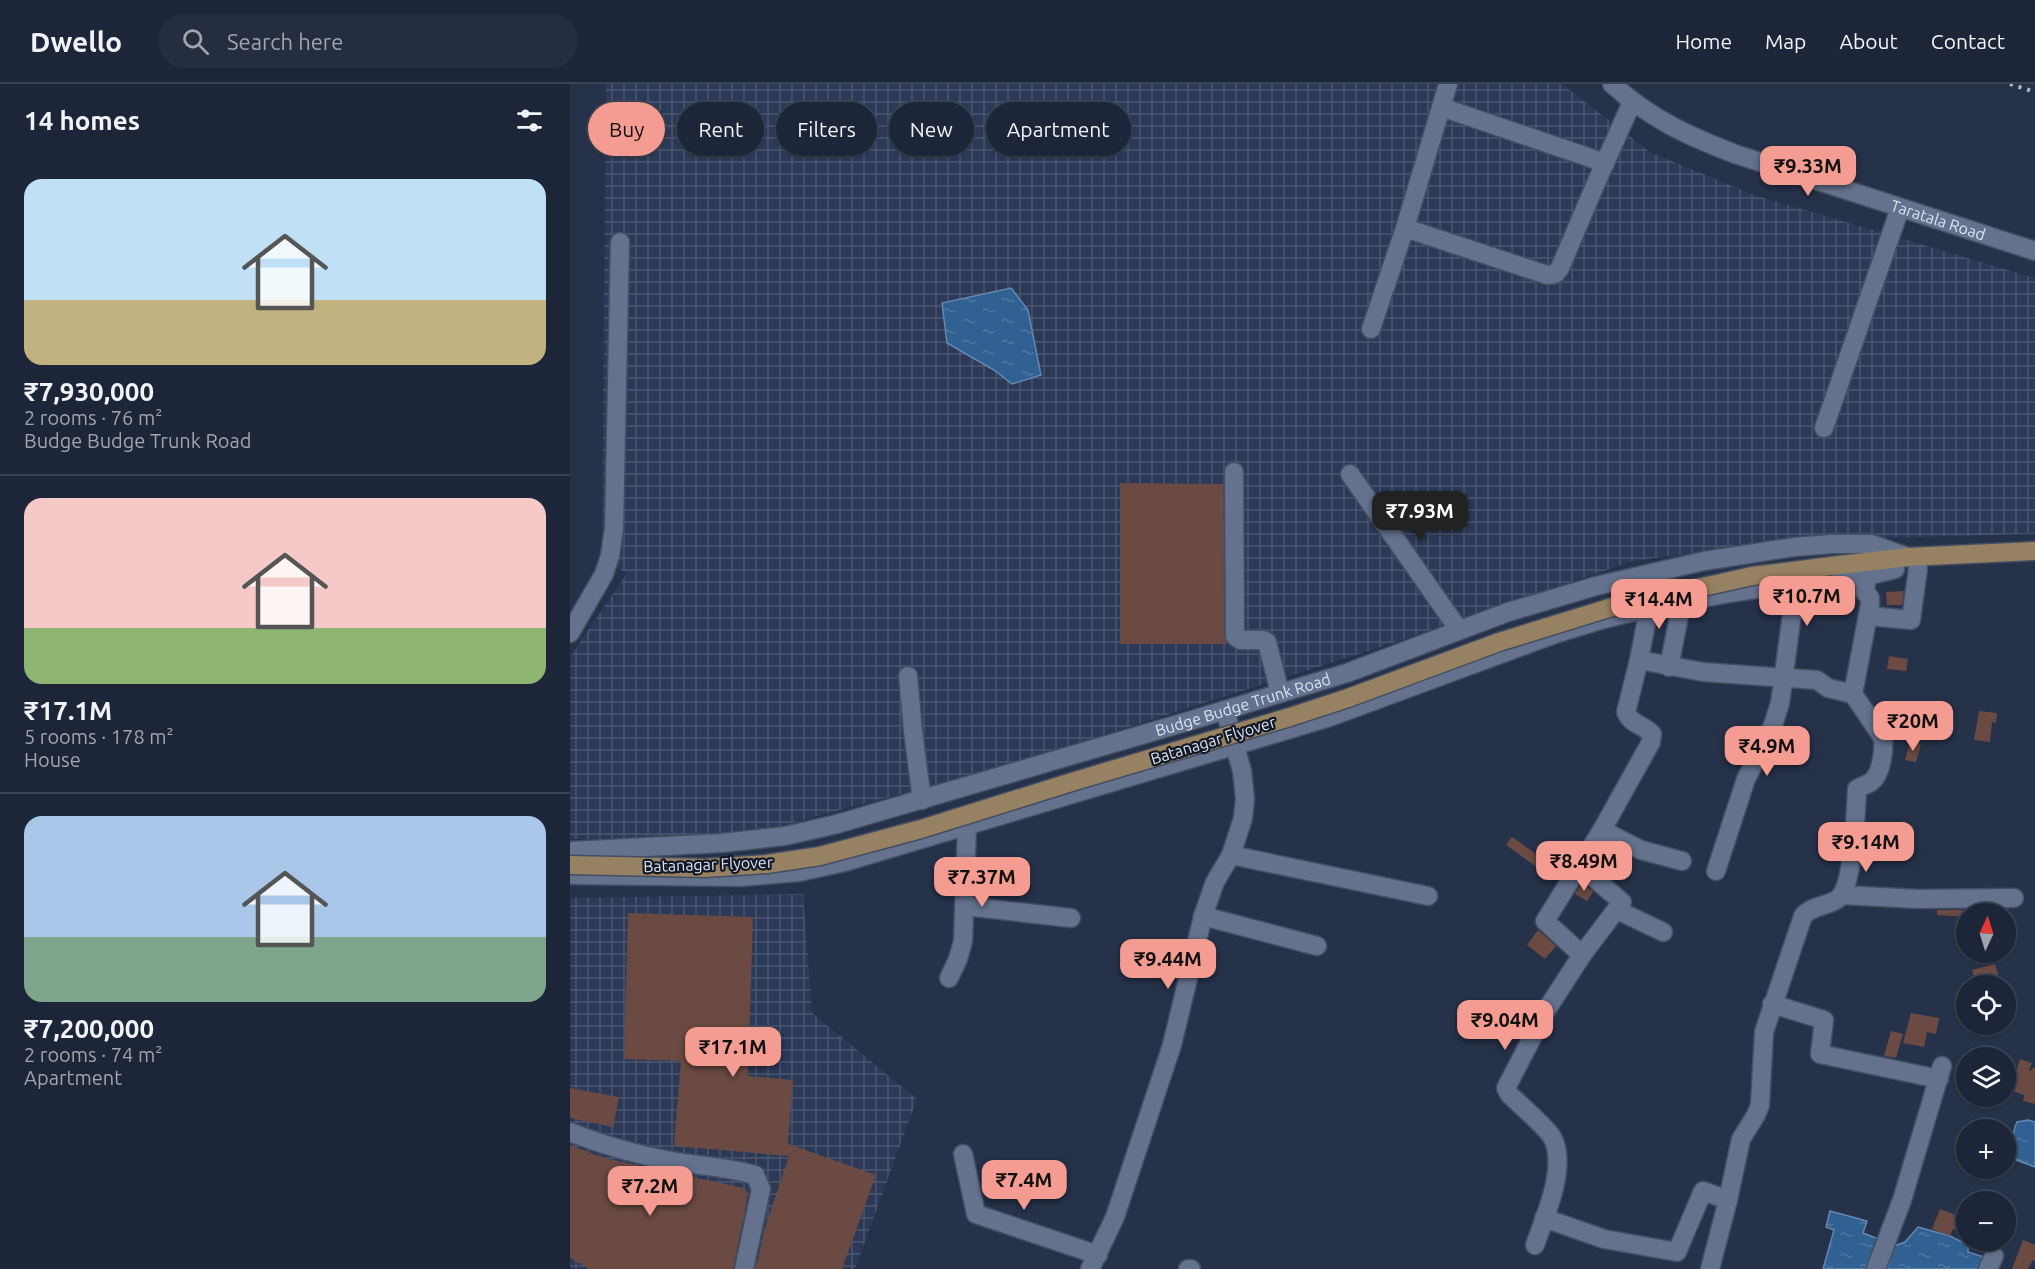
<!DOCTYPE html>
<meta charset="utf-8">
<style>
:root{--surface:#1c2638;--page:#252e40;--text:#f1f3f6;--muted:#a0a5ae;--line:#3a4353;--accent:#f59c92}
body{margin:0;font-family:Ubuntu,sans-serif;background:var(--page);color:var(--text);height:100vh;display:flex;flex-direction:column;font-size:22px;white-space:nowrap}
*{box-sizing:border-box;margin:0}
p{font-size:20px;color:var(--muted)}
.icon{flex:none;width:33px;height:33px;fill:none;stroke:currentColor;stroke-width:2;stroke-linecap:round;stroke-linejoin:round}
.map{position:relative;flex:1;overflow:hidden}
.drawer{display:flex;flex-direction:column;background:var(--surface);width:570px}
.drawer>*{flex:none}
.top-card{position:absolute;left:18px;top:18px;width:570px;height:54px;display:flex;gap:12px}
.needle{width:39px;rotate:4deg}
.controls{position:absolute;left:1386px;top:819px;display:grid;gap:12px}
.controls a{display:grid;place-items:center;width:60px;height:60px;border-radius:50%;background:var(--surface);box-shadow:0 2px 4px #0004,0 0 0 2px var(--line);font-size:30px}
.price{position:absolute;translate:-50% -51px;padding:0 14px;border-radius:12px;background:var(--accent);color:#111;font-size:20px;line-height:39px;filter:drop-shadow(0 2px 3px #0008)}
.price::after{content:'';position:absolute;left:50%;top:36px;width:18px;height:14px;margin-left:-9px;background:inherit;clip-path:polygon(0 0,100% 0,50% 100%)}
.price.on{background:#222;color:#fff}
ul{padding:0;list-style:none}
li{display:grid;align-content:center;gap:12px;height:318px;padding:0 24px}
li+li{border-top:2px solid var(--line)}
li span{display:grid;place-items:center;height:186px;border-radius:18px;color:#555}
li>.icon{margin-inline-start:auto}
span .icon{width:108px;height:108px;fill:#fffc;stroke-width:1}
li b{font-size:26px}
h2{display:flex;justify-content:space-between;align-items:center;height:72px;padding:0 24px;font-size:26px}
.chip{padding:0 21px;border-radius:27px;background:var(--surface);box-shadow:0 2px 4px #0004,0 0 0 2px var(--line);font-size:21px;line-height:54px}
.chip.on{background:var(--accent);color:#111}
header{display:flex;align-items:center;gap:36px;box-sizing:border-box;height:84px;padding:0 30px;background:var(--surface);border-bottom:2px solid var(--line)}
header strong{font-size:28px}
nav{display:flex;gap:33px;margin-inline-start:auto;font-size:21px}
.search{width:420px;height:54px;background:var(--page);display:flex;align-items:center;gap:15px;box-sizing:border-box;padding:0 21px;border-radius:33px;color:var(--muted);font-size:22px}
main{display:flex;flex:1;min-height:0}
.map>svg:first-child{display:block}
.industrial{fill:url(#industrial-grid)}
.water{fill:url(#water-ripples);stroke:#6488af;stroke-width:1.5}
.building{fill:#6b4a43}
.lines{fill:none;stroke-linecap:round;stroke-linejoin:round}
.minor-casing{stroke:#444e62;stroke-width:21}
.major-casing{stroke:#444e62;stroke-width:21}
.minor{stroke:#64728e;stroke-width:18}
.major{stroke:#978163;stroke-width:18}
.rail{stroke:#b2bbcd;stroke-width:4;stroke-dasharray:3 6;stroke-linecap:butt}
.major-bridge-casing{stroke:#444e62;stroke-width:21;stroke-linecap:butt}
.major-bridge{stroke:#978163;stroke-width:18}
.labels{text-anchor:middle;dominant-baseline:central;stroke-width:4.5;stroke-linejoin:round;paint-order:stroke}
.street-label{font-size:16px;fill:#dce4f4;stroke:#141a25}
</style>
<header>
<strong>Dwello</strong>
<div class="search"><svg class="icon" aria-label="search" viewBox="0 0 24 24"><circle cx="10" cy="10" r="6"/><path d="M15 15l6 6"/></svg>Search here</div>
<nav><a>Home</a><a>Map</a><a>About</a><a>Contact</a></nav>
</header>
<main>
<section class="drawer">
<h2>14 homes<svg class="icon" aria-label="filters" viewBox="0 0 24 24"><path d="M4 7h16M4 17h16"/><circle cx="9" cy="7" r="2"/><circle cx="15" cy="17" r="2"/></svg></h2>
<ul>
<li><span style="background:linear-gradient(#bfe0f5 65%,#c2b280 0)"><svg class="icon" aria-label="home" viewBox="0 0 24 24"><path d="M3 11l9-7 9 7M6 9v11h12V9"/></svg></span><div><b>₹7,930,000</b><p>2 rooms · 76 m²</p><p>Budge Budge Trunk Road</p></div></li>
<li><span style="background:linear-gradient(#f6c9c9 70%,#8fb573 0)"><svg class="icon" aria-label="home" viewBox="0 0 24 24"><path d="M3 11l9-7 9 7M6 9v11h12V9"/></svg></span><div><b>₹17.1M</b><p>5 rooms · 178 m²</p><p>House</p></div></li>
<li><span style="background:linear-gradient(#a9c7e8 65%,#7fa58c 0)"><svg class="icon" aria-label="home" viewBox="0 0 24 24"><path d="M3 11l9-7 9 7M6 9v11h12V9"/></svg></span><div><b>₹7,200,000</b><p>2 rooms · 74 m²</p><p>Apartment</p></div></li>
</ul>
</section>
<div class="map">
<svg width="1465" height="1185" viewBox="0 0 1465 1185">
<defs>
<pattern id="industrial-grid" width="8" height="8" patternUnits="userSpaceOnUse" patternTransform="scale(1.5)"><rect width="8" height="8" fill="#2c3a58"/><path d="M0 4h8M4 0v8" fill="none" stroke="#4a5671"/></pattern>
<pattern id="water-ripples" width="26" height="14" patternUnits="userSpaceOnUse" patternTransform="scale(1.5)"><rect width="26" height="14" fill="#316092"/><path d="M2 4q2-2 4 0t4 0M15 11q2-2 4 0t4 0" fill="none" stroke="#4e77a2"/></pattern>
</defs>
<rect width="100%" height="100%" fill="#26324a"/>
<g class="industrial">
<polygon points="36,0 992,0 1080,68 1184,111 1465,194 1465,450 1224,456 1063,477 811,563 433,683 210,742 139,754 0,755 0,573 57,489 32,476"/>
<polygon points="233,810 242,929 347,1015 285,1185 0,1185 0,814"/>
</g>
<g class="water">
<polygon points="441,204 458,226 471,291 442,300 424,286 377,259 372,219"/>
<path d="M1458,1036L1465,1038V1083L1446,1076C1444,1062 1441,1050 1447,1038Z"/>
<polygon points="1260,1127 1297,1137 1293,1149 1316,1158 1306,1185 1253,1185 1264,1146 1256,1143"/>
<polygon points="1348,1143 1380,1152 1398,1161 1398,1168 1414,1173 1410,1185 1317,1185 1324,1162 1335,1158"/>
</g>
<g class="building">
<polygon points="550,399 653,400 654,552 657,560 550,560"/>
<polygon points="1334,507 1332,521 1317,521 1316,508"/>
<polygon points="1319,572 1338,575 1336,587 1317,585"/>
<polygon points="1409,627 1427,629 1426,639 1422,638 1420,658 1404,656"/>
<polygon points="1340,657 1351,660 1346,678 1335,676"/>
<polygon points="942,753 982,781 986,776 995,784 982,794 936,761"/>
<polygon points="1012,799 1023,808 1017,817 1005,810"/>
<polygon points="1367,826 1402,826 1402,830 1396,830 1396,833 1367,831"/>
<polygon points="58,829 183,833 178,992 223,996 218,1060 306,1091 272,1185 186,1185 194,1147 219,1072 104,1062 111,977 54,975"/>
<polygon points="968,846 986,862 975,875 957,861"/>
<polygon points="1425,880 1429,894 1406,900 1402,886"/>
<polygon points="1341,929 1369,934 1366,950 1357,948 1354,963 1333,959"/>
<polygon points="1321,947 1333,950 1326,974 1314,972"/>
<polygon points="1450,975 1462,979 1459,986 1461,987 1462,984 1465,984 1465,1020 1453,1017 1454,1011 1440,1006"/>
<polygon points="0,1004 49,1013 43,1043 0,1034"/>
<polygon points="0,1061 34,1074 174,1104 178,1110 163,1185 20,1185 0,1174"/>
<polygon points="1370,1125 1396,1135 1396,1151 1383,1145 1380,1152 1362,1145"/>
<polygon points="1453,1156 1465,1161 1465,1177 1463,1176 1458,1185 1442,1185"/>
</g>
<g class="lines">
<g class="minor-casing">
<g id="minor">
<polyline points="878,0 835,144 977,191 985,190 990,184 1026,99 1062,18"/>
<path id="s1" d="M1042,0C1081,35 1116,51 1165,70L1465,167"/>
<polyline points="871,23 1035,79"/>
<polyline points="801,245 835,144"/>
<polyline points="1254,344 1330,124"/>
<polyline points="664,388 665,552 670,556 693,556 697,558 710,609"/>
<polyline points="780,390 889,546"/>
<polyline points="1298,532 1341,536 1348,484"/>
<polyline points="0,549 34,490 40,472 44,444 50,158"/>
<path d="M1069,576L1133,588L1247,596L1258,604L1283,610L1313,654C1314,666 1312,690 1301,698C1297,701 1291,702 1287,705C1286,726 1283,799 1270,813C1260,823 1243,820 1233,832L1194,948L1190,1021L1186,1031L1171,1055L1158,1116L1140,1185"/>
<polyline points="1099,583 1112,517"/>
<polyline points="338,592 343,647 352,716"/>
<polyline points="1283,610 1300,520 1300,514 1295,508 1297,492"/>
<polyline points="1032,746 1071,766 1112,777"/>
<path id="s2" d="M0,767L152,759L215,752L267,740L619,637L777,589L938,528L1026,502L1134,477L1224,463L1261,460H1301L1338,473"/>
<polyline points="661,771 858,812"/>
<polyline points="1146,787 1176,695 1203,641 1210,619 1224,515 1218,500"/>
<polyline points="0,791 171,793 229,788 275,778 757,634 985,550 1034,535 1079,524 1160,509 1218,500 1297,492 1325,485"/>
<polyline points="1272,811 1348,815 1444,814"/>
<polyline points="394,822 501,834"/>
<polyline points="1047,826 1093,848"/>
<polyline points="633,832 747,862"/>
<path d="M1012,871L975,837L1032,746L1081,658L1082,650C1074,641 1060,640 1056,628L1069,576L1079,524"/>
<polyline points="379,894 388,875 393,857 397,742"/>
<polyline points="1202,920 1254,936 1250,970 1369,995"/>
<path d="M0,1048C33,1061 68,1071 102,1077C130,1082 158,1083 185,1091L191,1105L174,1185"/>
<polyline points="393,1070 406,1130 528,1171"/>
<polyline points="974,1134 1034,1155 1107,1168 1133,1107 1158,1116"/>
<path d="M965,1161C975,1133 998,1081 982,1053C975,1042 949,1020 939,1010L936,1004L977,925L1012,871L1052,818L1009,781"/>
<polyline points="520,1185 545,1133 602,961 633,832 645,798 661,771 673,734 675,715 672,687 655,626"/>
<polyline points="618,1185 621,1185"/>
<polyline points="1306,1185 1332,1116 1372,982"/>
<polyline points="1418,1185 1424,1172"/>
</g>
</g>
<g class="major-casing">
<polyline id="major" points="1261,482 1338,473 1465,467"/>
</g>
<use href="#minor" class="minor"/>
<use href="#major" class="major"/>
<polyline class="rail" points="1440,0 1465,8"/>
<g class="major-bridge-casing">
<polyline id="major-bridge" points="0,781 135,784 197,780 250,772 351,745 505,697 720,633 778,614 929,558 1039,524 1182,492 1261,482"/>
</g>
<use href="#major-bridge" class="major-bridge"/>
</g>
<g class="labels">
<g class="street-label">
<text stroke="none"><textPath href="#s1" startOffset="356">Taratala Road</textPath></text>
<text stroke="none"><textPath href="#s2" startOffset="692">Budge Budge Trunk Road</textPath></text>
<text transform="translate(643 656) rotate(-17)">Batanagar Flyover</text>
<text transform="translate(138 780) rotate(-2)">Batanagar Flyover</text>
</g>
</g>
</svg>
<div class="controls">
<a><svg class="needle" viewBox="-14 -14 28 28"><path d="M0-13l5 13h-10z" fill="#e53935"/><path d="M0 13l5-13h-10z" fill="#a0a5ae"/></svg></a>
<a><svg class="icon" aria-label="locate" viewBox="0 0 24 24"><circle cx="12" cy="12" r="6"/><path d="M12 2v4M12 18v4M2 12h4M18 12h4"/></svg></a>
<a><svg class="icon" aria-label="layers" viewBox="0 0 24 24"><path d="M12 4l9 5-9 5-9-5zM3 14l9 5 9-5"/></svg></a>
<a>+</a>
<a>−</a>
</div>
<b class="price" style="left:1238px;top:113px">₹9.33M</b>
<b class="price on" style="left:850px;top:458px">₹7.93M</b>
<b class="price" style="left:1237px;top:543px">₹10.7M</b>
<b class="price" style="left:1089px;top:546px">₹14.4M</b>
<b class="price" style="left:1343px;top:668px">₹20M</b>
<b class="price" style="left:1197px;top:693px">₹4.9M</b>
<b class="price" style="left:1296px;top:789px">₹9.14M</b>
<b class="price" style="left:1014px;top:808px">₹8.49M</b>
<b class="price" style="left:412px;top:824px">₹7.37M</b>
<b class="price" style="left:598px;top:906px">₹9.44M</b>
<b class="price" style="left:935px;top:967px">₹9.04M</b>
<b class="price" style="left:163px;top:994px">₹17.1M</b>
<b class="price" style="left:454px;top:1127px">₹7.4M</b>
<b class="price" style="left:80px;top:1133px">₹7.2M</b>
<div class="top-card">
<a class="chip on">Buy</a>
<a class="chip">Rent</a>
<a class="chip">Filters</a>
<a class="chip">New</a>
<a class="chip">Apartment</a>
</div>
</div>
</main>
